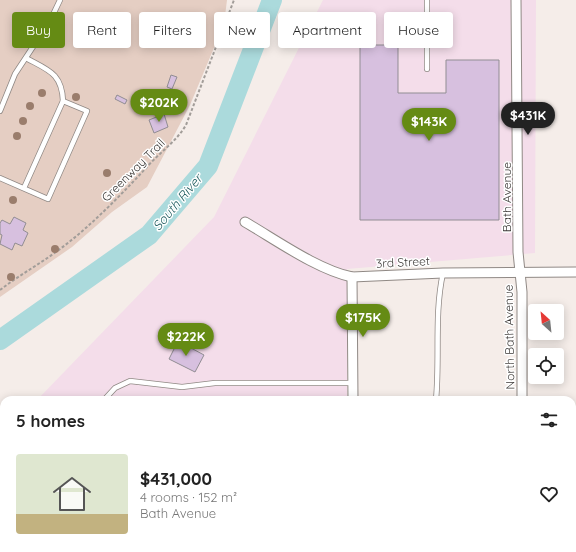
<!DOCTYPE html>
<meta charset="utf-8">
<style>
:root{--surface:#fff;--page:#f6f6f6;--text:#222;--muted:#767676;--accent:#658b14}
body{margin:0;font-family:Quicksand,sans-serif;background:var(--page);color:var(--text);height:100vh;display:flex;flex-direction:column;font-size:15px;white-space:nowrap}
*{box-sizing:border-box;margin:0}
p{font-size:13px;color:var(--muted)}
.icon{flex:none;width:22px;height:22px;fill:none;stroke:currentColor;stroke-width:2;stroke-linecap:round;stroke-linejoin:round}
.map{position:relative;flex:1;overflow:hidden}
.details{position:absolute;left:0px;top:396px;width:576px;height:156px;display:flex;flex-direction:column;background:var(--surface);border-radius:12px 12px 0 0;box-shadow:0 2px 10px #0003}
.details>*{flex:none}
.hud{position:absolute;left:12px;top:12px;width:552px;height:36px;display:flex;gap:8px}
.needle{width:26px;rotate:333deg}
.controls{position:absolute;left:528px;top:304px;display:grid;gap:8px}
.controls a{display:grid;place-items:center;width:36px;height:36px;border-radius:4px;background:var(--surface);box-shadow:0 2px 10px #0003;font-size:20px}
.price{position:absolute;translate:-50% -34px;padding:0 9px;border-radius:14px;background:var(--accent);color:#fff;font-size:13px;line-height:26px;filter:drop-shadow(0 1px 2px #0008)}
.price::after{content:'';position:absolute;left:50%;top:24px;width:12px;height:9px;margin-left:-6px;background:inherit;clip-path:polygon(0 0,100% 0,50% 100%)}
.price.selected{background:#222;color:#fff}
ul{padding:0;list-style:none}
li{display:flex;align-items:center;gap:12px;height:100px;padding:0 16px}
li span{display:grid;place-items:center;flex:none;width:112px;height:80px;border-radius:4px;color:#555}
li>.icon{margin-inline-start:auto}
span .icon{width:48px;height:48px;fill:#fffc;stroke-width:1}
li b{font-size:17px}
h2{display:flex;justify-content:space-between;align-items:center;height:48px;padding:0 16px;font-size:17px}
.tag{padding:0 14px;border-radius:4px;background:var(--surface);box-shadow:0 2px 10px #0003;font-size:14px;line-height:36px}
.tag.selected{background:var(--accent);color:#fff}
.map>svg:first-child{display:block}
.industrial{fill:#f4ddea}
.green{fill:#e5cec3}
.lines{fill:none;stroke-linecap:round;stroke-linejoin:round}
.river{stroke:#abdadc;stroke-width:20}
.building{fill:#d7c0df;stroke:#918d93}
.lane-casing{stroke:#908985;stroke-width:6}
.street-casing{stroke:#908985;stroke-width:11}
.path{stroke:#a29d99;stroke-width:2;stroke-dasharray:3 2;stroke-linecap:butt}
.lane{stroke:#fff;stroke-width:4.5}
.street{stroke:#fff;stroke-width:9}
.tree{fill:#9a7d6c}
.labels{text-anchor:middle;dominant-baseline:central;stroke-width:3;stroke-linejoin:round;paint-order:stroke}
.street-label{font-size:12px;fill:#3c3937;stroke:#fff}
.water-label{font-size:13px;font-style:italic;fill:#1b5b5e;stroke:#fff}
</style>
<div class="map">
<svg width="576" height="552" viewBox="0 0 576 552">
<rect width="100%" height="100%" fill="#f5ede9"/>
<g class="industrial">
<polygon points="323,0 536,0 535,253 347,269 347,400 37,400 214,217"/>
<polygon points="4,434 4,548 347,548 347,552 0,552 0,438"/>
</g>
<polygon class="green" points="0,0 227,0 224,24 190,105 147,187 112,212 72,247 0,297"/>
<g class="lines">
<polyline class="river" points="0,340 149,235 208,166 272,0"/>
</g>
<g class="building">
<polygon points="360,45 398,45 398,93 446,93 446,60 499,60 499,220 360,220"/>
<polygon points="171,75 177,77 172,89 167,87"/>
<polygon points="117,95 127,100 125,104 115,99"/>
<polygon points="164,114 168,127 154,133 149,120"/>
<polygon points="14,217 26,223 23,230 28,233 22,246 15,243 12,250 0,244 2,235 0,234 0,223 2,220 10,224"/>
<polygon points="178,341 204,355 195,372 169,359"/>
<rect x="122" y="548" width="202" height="4"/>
<rect x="366" y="548" width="132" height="4"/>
</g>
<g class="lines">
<g class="lane-casing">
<g id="lane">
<polyline points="427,0 427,69"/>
<path d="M26,58C48,70 62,73 63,101"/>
<polyline points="0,111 15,74 50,21 60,0"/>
<polyline points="0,178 48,199 87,111 63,101 24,188"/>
<polyline points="104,400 115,388 130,381 182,387 215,383 353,383"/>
<path d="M436,400C440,357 434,314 443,273"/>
<polyline points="20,552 22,548"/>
</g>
</g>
<g class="street-casing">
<g id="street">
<polyline points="516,0 518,252 522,292 522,400"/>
<path d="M245,222C276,240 318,270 352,277L443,273L576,272"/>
<polyline points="352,277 353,400"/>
<polyline points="354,548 354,552"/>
<polyline points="522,548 522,552"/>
</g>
</g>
<path class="path" d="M0,290C18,276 38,265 56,252C89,228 119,197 147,167C160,152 176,142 186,125L234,0"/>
<use href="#lane" class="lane"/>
<use href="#street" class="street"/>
</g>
<g class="tree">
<circle cx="42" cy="93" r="4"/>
<circle cx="76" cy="97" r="4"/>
<circle cx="30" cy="106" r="4"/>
<circle cx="23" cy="121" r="4"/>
<circle cx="17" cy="136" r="4"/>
<circle cx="107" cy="173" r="4"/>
<circle cx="13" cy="200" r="4"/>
<circle cx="55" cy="249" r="4"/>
<circle cx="11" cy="277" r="4"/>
</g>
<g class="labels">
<g class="street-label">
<text transform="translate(133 170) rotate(-45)">Greenway Trail</text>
<text transform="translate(506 197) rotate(-90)">Bath Avenue</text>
<text transform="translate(403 262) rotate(-3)">3rd Street</text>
<text transform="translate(509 337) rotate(-91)">North Bath Avenue</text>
</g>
<g class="water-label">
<text transform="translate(177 202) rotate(-50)">South River</text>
</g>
</g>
</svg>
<div class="controls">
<a><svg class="needle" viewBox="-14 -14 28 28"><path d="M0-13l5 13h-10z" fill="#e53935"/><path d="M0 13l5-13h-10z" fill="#767676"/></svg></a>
<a><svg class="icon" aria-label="locate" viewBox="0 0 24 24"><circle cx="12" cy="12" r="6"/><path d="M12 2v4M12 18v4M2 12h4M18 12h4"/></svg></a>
</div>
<b class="price" style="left:159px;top:123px">$202K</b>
<b class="price selected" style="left:528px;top:136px">$431K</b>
<b class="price" style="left:429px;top:142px">$143K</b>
<b class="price" style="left:363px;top:338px">$175K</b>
<b class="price" style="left:186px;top:357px">$222K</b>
<div class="hud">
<a class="tag selected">Buy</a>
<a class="tag">Rent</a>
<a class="tag">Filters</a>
<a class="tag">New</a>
<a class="tag">Apartment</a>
<a class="tag">House</a>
</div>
<section class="details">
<h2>5 homes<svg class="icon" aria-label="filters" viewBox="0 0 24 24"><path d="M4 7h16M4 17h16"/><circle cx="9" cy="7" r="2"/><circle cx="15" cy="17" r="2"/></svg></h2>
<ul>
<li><span style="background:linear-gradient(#dfe7d0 75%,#c2b280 0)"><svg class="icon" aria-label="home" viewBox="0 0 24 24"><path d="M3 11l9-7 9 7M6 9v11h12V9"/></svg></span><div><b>$431,000</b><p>4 rooms · 152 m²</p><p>Bath Avenue</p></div><svg class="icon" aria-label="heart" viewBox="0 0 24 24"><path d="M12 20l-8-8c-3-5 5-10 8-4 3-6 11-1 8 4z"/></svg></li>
</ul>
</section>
</div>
